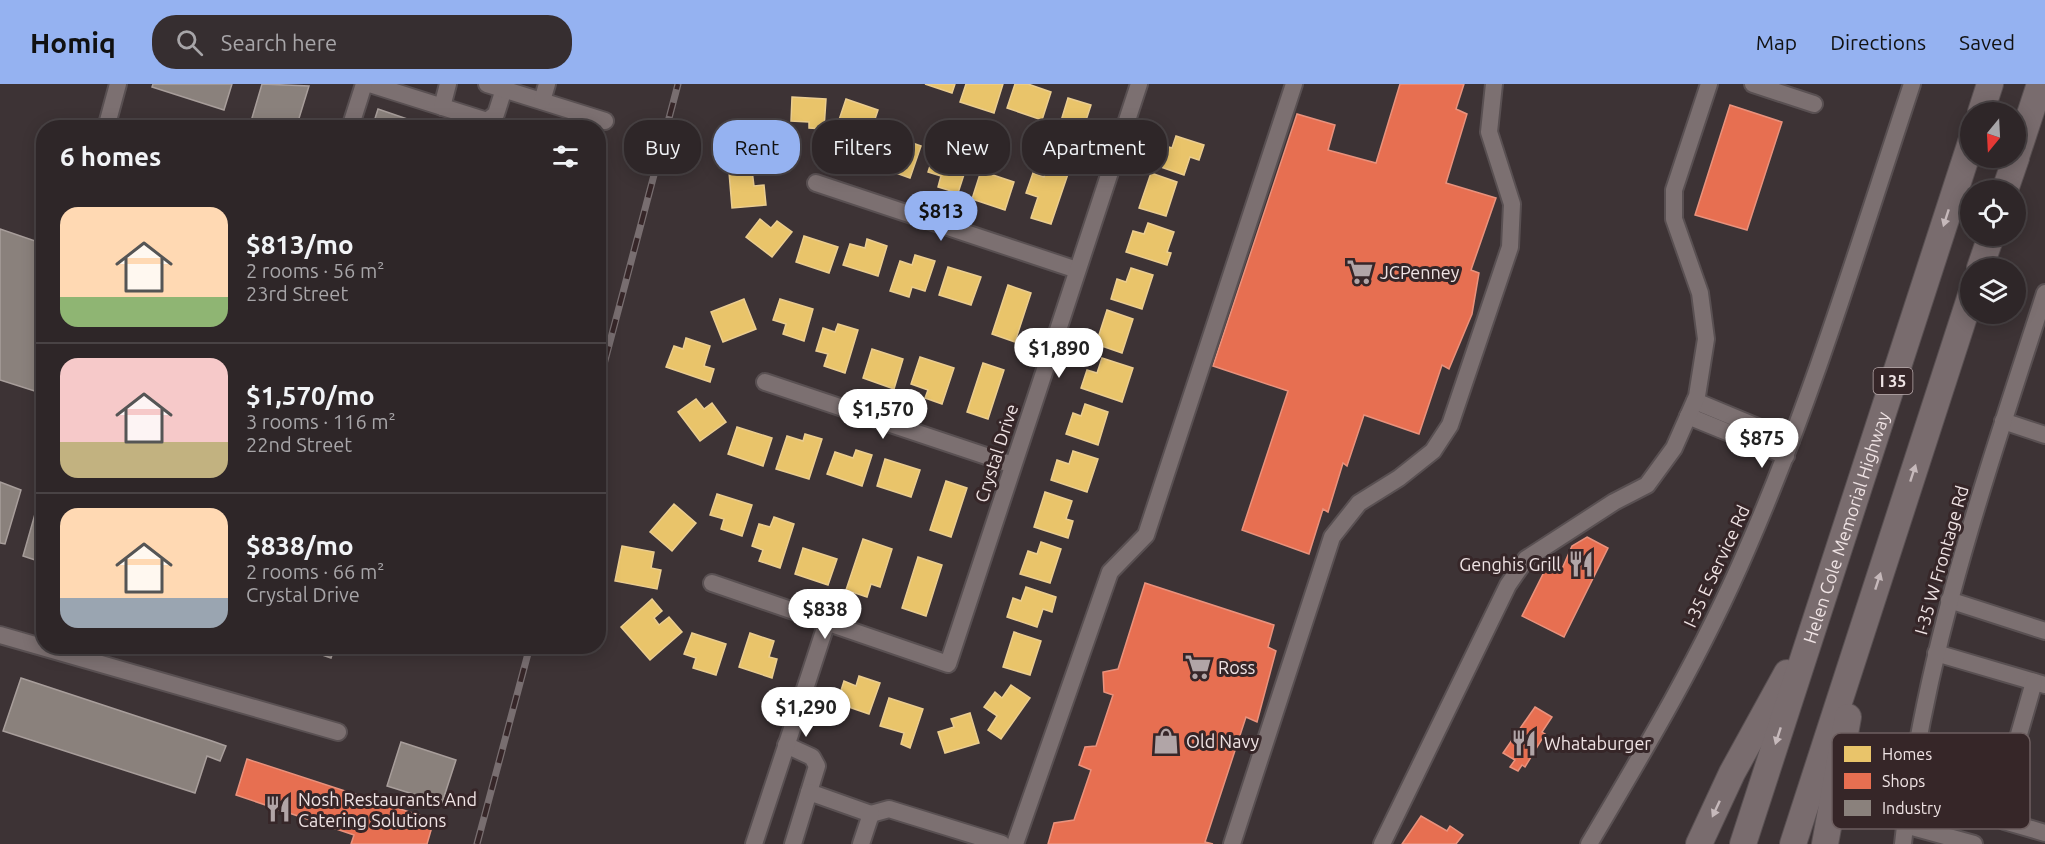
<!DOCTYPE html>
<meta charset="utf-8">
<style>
:root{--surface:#2e2628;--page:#362e30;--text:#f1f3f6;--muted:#a7a5a8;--line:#494345;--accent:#95b2f1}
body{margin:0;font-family:Ubuntu,sans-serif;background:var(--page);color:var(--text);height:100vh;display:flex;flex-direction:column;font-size:22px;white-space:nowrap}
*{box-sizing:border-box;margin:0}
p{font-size:20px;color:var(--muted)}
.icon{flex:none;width:33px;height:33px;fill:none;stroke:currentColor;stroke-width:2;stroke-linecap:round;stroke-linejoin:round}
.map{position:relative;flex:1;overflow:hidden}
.drawer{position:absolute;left:36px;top:36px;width:570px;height:534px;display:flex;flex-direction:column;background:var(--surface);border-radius:24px;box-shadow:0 3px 15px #0003,0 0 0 2px var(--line)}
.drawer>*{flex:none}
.guide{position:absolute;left:624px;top:36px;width:570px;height:54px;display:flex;gap:12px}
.needle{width:39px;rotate:198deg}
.tools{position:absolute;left:1960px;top:18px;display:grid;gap:12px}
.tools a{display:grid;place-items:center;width:66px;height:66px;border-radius:50%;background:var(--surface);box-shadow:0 3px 15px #0003,0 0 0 2px var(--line);font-size:30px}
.price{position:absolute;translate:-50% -51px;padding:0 14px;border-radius:21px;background:#fff;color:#222;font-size:20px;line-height:39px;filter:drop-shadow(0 2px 3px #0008)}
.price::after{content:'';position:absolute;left:50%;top:36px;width:18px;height:14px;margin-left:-9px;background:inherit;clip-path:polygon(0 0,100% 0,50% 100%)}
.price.selected{background:var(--accent);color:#111}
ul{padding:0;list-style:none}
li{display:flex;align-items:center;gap:18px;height:150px;padding:0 24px}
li+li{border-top:2px solid var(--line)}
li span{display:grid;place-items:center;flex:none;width:168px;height:120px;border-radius:18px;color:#555}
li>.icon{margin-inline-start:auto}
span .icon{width:72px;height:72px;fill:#fffc;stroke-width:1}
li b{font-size:26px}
h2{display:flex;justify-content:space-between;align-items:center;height:72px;padding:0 24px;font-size:26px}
.tag{padding:0 21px;border-radius:24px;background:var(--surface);box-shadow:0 3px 15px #0003,0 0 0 2px var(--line);font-size:21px;line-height:54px}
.tag.selected{background:var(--accent);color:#111}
header{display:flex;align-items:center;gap:36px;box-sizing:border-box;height:84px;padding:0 30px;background:var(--accent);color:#111}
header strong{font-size:28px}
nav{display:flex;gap:33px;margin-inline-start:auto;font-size:21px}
.search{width:420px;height:54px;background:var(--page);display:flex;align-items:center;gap:15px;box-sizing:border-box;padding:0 21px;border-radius:24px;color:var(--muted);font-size:22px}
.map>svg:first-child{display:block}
.homes{fill:#e9c46a;stroke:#ebcd8f;stroke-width:1.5}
.shops{fill:#e76f51;stroke:#e9927d;stroke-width:1.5}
.industry{fill:#8a817c;stroke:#a89e9b;stroke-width:1.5}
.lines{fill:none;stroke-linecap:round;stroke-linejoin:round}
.minor-casing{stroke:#595052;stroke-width:20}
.highway-casing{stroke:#595052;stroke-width:28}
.minor{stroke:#7c7071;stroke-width:16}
.highway{stroke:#796c6e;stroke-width:26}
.rail-casing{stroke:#786e70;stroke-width:7}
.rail{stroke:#362628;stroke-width:4.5;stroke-dasharray:14;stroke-linecap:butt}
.oneway{fill:#c6b9bb}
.labels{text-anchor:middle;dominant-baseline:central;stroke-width:6;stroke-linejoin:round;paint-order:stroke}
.shield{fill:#362628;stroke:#b8aaac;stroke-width:1.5}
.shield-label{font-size:16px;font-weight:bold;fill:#efe3e4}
.poi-label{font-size:18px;fill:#efe3e4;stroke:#362628;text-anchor:start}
.street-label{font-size:18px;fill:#efe3e4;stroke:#362628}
.key{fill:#362628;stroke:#6e5f60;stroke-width:1.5}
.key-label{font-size:16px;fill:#efe3e4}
</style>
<header>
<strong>Homiq</strong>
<div class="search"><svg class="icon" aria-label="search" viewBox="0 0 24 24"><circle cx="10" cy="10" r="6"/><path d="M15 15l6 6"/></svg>Search here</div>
<nav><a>Map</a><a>Directions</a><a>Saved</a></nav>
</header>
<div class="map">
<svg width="2045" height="760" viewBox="0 0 2045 760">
<rect width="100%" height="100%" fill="#3d3335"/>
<g class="homes">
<polygon points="925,0 955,0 952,9"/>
<polygon points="966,0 1003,0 994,29 960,18"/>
<polygon points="1015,0 1028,0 1051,8 1042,36 1007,24"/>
<polygon points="792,13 826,15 824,45 809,44 809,38 791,37"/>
<polygon points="1068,14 1091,21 1075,70 1053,63"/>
<polygon points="846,15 878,26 866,62 847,56 851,43 838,39"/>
<polygon points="754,39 780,48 769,82 743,74"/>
<polygon points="890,43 907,48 904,56 921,62 910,94 896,89 899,79 880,72"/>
<polygon points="1176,52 1204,61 1199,76 1190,73 1184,91 1155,81 1162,61 1172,64"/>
<polygon points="935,67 968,78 958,109 938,103 941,92 928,88"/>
<polygon points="1047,83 1068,90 1051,140 1031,134 1038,113 1026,109 1033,89 1044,93"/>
<polygon points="752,86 754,102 764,101 766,121 732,124 729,88"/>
<polygon points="981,87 1014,98 1005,126 972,115"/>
<polygon points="1151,89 1177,98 1166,132 1139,124"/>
<polygon points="760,135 771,144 777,137 792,148 772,173 746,153"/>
<polygon points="1148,139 1174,148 1167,168 1171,169 1167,181 1126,168 1133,147 1144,150"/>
<polygon points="804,152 838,163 829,189 796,178"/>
<polygon points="867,155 887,162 878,192 843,181 850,160 865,164"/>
<polygon points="915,171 935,177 925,207 912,203 909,213 890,207 900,177 912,181"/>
<polygon points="948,183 981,193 971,221 939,211"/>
<polygon points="1131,184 1153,191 1142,225 1111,215 1117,195 1126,198"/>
<polygon points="1008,201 1031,209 1015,258 992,250"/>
<polygon points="744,215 756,245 723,258 711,228"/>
<polygon points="780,215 813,225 804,257 783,250 786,240 773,236"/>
<polygon points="1107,226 1133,235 1122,269 1096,260"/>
<polygon points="838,240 858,246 845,289 824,282 828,270 816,267 823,244 835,248"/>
<polygon points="686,254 710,262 704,282 714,285 710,298 666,283 674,262 683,265"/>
<polygon points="872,265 903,275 894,305 863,294"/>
<polygon points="920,273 954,284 942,320 925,314 928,306 911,300"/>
<polygon points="1102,274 1133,284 1122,318 1081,304 1087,286 1097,289"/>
<polygon points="983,279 1004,286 988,335 967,328"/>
<polygon points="696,315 704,325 712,319 726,338 700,357 678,328"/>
<polygon points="1085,320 1108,328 1098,361 1066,350 1073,329 1081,332"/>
<polygon points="737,343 772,354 763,382 728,370"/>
<polygon points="805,350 822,355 809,395 776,385 787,352 803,357"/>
<polygon points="856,366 872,371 862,402 827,390 835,368 853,374"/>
<polygon points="1073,367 1098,375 1087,408 1051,396 1057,376 1069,380"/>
<polygon points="885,375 920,386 911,413 877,402"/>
<polygon points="946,397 967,404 951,453 930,446"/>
<polygon points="1045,408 1072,417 1066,435 1073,437 1068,454 1034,443"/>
<polygon points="717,410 752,421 742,452 721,445 724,435 710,431"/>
<polygon points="674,420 696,439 672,467 650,448"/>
<polygon points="774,433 794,440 780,484 759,477 763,466 752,462 759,440 770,443"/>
<polygon points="863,455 892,465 880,503 871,500 867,513 846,506"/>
<polygon points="1041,458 1061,465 1050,499 1020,490 1028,467 1037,470"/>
<polygon points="622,462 654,468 651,484 661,486 657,505 615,497"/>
<polygon points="803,464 837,475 828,501 795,490"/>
<polygon points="918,473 942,481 926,532 902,524"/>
<polygon points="1026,503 1056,513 1052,528 1043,525 1037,543 1007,533 1013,514 1021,517"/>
<polygon points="652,515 662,527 654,534 659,541 669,533 682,548 650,576 621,543"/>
<polygon points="1014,548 1041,557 1030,591 1003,583"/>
<polygon points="692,549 726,560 716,591 693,584 696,574 684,570"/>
<polygon points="750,549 774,557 769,573 777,575 772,594 739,583"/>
<polygon points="859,592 880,599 869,630 837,619 844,597 856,602"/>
<polygon points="1011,601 1030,614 1001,655 988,646 997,632 984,623 995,608 1002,614"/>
<polygon points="889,614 923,625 910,664 901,660 904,649 880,642"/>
<polygon points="970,629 979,659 945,669 938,648 954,643 951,635"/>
</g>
<g class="shops">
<polygon points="1400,0 1464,0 1456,25 1467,30 1446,99 1496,114 1471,186 1479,189 1472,230 1449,285 1442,281 1419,350 1364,331 1347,382 1343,379 1328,428 1323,425 1309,470 1242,446 1288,307 1213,282 1297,30 1335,41 1328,66 1376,79"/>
<polygon points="1730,21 1782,38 1747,146 1695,131"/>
<polygon points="1587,453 1608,464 1564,553 1522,532 1548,480 1561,487 1572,462"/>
<polygon points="1145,499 1274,541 1268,563 1276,567 1257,638 1246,633 1205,758 1213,760 1048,760 1054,739 1074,736 1091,686 1079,681 1085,663 1096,662 1113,611 1104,608 1103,588 1118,585"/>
<polygon points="1535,623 1552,633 1542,648 1545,650 1525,683 1522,681 1518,687 1510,683 1515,676 1503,669"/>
<polygon points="247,675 434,736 427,760 351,760 354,751 236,711"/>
<polygon points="1421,732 1447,747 1450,742 1463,751 1456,760 1402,760"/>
</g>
<g class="industry">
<polygon points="153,0 232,0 224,26 152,3"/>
<polygon points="262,0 309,2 296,44 249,44"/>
<polygon points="378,25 416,38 414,44 372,44"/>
<polygon points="0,145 44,160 44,310 0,296"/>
<polygon points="0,398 21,406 5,460 0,459"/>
<polygon points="43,402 44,402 44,479 23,472"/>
<polygon points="296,562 335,562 331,574"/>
<polygon points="21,594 212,657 226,662 220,677 207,672 195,709 3,647"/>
<polygon points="401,658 456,676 442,719 387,702"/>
</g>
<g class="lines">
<g class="minor-casing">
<g id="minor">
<polyline points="370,0 487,37 496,30 504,5"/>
<polyline points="487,0 605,37"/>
<polyline points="1753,0 1814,20"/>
<polyline points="542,17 547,0"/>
<polyline points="442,23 448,0"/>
<polyline points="106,44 118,0"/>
<polyline points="350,44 364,0"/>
<polyline points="816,99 1077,186"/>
<polyline points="765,298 1013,381"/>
<polyline points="1695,317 1791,357"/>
<polyline points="1688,332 1786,372"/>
<polyline points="2003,337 2045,351"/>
<polyline points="712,499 948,580 1139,0"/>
<polyline points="1949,516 2045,547"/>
<polyline points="0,551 338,648"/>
<polyline points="1936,569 2045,601"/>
<polyline points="2034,598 1997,727 2004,737 2045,749"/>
<polyline points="786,661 812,673 817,682 809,708"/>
<polyline points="1911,698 1997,727"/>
<polyline points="871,730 889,725 1002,760"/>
<polyline points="1905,741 1974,760"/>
<polyline points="754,760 827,538"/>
<polyline points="793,760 809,708 871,730 861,760"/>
<polyline points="1015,760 1110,488 1146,451 1294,0"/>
<polyline points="1232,760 1332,453 1359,419 1399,394 1433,367 1450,341 1510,163 1512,120 1489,48 1494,0"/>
<polyline points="1382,760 1508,501 1526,475 1614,418 1647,401 1674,364 1697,312 1706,255 1700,209 1674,135 1674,106 1709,0"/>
<path d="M1589,760C1646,664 1703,568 1747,465C1813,314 1860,156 1912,0"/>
<path d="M1903,760C1923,570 1987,389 2045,209"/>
</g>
</g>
<g class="highway-casing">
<g id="highway">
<polyline points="1981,28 1990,0"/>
<polyline points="2016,73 2040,0"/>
<polyline points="2005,106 2016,74"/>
<polyline points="1980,184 1991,152"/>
<polyline points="1699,760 1732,689 1787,589"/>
<path id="s1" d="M1743,760L1971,58"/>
<polyline points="1793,760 1971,211"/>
<polyline points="1825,760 1848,633"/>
</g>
</g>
<use href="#minor" class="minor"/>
<use href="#highway" class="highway"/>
<g class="rail-casing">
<g id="rail">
<polyline points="598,303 678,0"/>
<polyline points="477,760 530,562"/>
</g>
</g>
<use href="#rail" class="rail"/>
</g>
<defs><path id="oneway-solid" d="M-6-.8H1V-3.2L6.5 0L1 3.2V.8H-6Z" transform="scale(1.5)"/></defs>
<g class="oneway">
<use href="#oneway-solid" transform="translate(1946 134) rotate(108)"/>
<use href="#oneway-solid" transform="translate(1913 389) rotate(-72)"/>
<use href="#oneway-solid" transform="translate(1878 497) rotate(-72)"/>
<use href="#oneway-solid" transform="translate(1778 652) rotate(108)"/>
<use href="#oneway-solid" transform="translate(1716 725) rotate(115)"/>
</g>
<defs>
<g id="supermarket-bare" transform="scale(2.07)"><path d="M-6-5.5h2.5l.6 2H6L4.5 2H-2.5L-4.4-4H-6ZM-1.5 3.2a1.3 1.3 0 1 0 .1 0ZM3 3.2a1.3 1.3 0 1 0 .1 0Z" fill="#b1a5a7" stroke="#362628" stroke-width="2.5" paint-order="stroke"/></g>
<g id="restaurant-bare" transform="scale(2.07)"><path d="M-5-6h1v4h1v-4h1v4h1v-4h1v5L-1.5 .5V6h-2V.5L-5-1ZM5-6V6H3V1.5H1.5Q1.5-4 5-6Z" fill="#b1a5a7" stroke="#362628" stroke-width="2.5" paint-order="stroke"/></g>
<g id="shop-bare" transform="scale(2.07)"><path d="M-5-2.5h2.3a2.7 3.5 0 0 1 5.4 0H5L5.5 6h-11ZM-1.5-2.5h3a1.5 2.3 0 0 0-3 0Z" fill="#b1a5a7" stroke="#362628" stroke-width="2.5" paint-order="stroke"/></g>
</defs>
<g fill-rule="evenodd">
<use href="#supermarket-bare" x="1360" y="188"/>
<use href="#restaurant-bare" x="1581" y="480"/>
<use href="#supermarket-bare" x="1198" y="583"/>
<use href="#shop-bare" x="1166" y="657"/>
<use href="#restaurant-bare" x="1524" y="659"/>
<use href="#restaurant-bare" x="278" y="725"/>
</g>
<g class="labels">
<rect class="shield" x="1873.5" y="284" width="39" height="26" rx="4.5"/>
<g class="shield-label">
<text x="1893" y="297">I 35</text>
</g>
<g class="poi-label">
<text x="1380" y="188">JCPenney</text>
<text x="1561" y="480" text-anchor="end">Genghis Grill</text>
<text x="1218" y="583">Ross</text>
<text x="1186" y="657">Old Navy</text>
<text x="1544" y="659">Whataburger</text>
<text x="298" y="715">Nosh Restaurants And<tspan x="298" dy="21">Catering Solutions</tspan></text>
</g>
<g class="street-label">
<text transform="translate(996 369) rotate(-72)">Crystal Drive</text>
<text stroke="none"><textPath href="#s1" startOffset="333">Helen Cole Memorial Highway</textPath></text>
<text transform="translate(1941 476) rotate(-74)">I-35 W Frontage Rd</text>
<text transform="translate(1716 482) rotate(-65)">I-35 E Service Rd</text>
</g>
</g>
<rect x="1832" y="649" width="198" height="96" rx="9" class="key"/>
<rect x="1844" y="662" width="27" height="16" fill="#e9c46a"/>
<rect x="1844" y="689" width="27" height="16" fill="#e76f51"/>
<rect x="1844" y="716" width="27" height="16" fill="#8a817c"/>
<g class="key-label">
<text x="1882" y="676">Homes</text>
<text x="1882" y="703">Shops</text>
<text x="1882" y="730">Industry</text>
</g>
</svg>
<div class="tools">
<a><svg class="needle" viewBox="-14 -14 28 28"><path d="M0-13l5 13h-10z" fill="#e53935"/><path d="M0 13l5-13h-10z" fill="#a7a5a8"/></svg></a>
<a><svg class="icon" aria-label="locate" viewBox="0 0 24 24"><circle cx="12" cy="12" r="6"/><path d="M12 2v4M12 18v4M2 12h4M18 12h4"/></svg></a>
<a><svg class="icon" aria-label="layers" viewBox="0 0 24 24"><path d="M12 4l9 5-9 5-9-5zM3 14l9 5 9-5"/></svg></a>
</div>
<b class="price selected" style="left:941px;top:158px">$813</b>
<b class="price" style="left:1059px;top:295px">$1,890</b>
<b class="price" style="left:883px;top:356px">$1,570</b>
<b class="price" style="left:1762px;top:385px">$875</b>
<b class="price" style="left:825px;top:556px">$838</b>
<b class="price" style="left:806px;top:654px">$1,290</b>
<div class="guide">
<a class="tag">Buy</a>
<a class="tag selected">Rent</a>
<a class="tag">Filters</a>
<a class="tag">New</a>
<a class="tag">Apartment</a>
</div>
<section class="drawer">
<h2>6 homes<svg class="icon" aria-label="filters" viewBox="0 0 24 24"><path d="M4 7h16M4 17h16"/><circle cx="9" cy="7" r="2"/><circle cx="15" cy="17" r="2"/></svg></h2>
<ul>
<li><span style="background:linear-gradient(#ffd9b3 75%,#8fb573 0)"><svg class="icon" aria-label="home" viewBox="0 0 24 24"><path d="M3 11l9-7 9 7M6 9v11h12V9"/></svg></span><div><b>$813/mo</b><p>2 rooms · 56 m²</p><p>23rd Street</p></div></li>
<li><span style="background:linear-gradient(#f6c9c9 70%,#c2b280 0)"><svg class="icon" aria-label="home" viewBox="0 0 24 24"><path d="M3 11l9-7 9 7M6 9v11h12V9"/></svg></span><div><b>$1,570/mo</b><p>3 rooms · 116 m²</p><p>22nd Street</p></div></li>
<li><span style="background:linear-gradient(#ffd9b3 75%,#9aa5b1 0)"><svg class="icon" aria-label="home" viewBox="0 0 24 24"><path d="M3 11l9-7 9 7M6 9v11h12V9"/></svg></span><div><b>$838/mo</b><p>2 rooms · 66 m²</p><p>Crystal Drive</p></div></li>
</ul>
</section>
</div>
